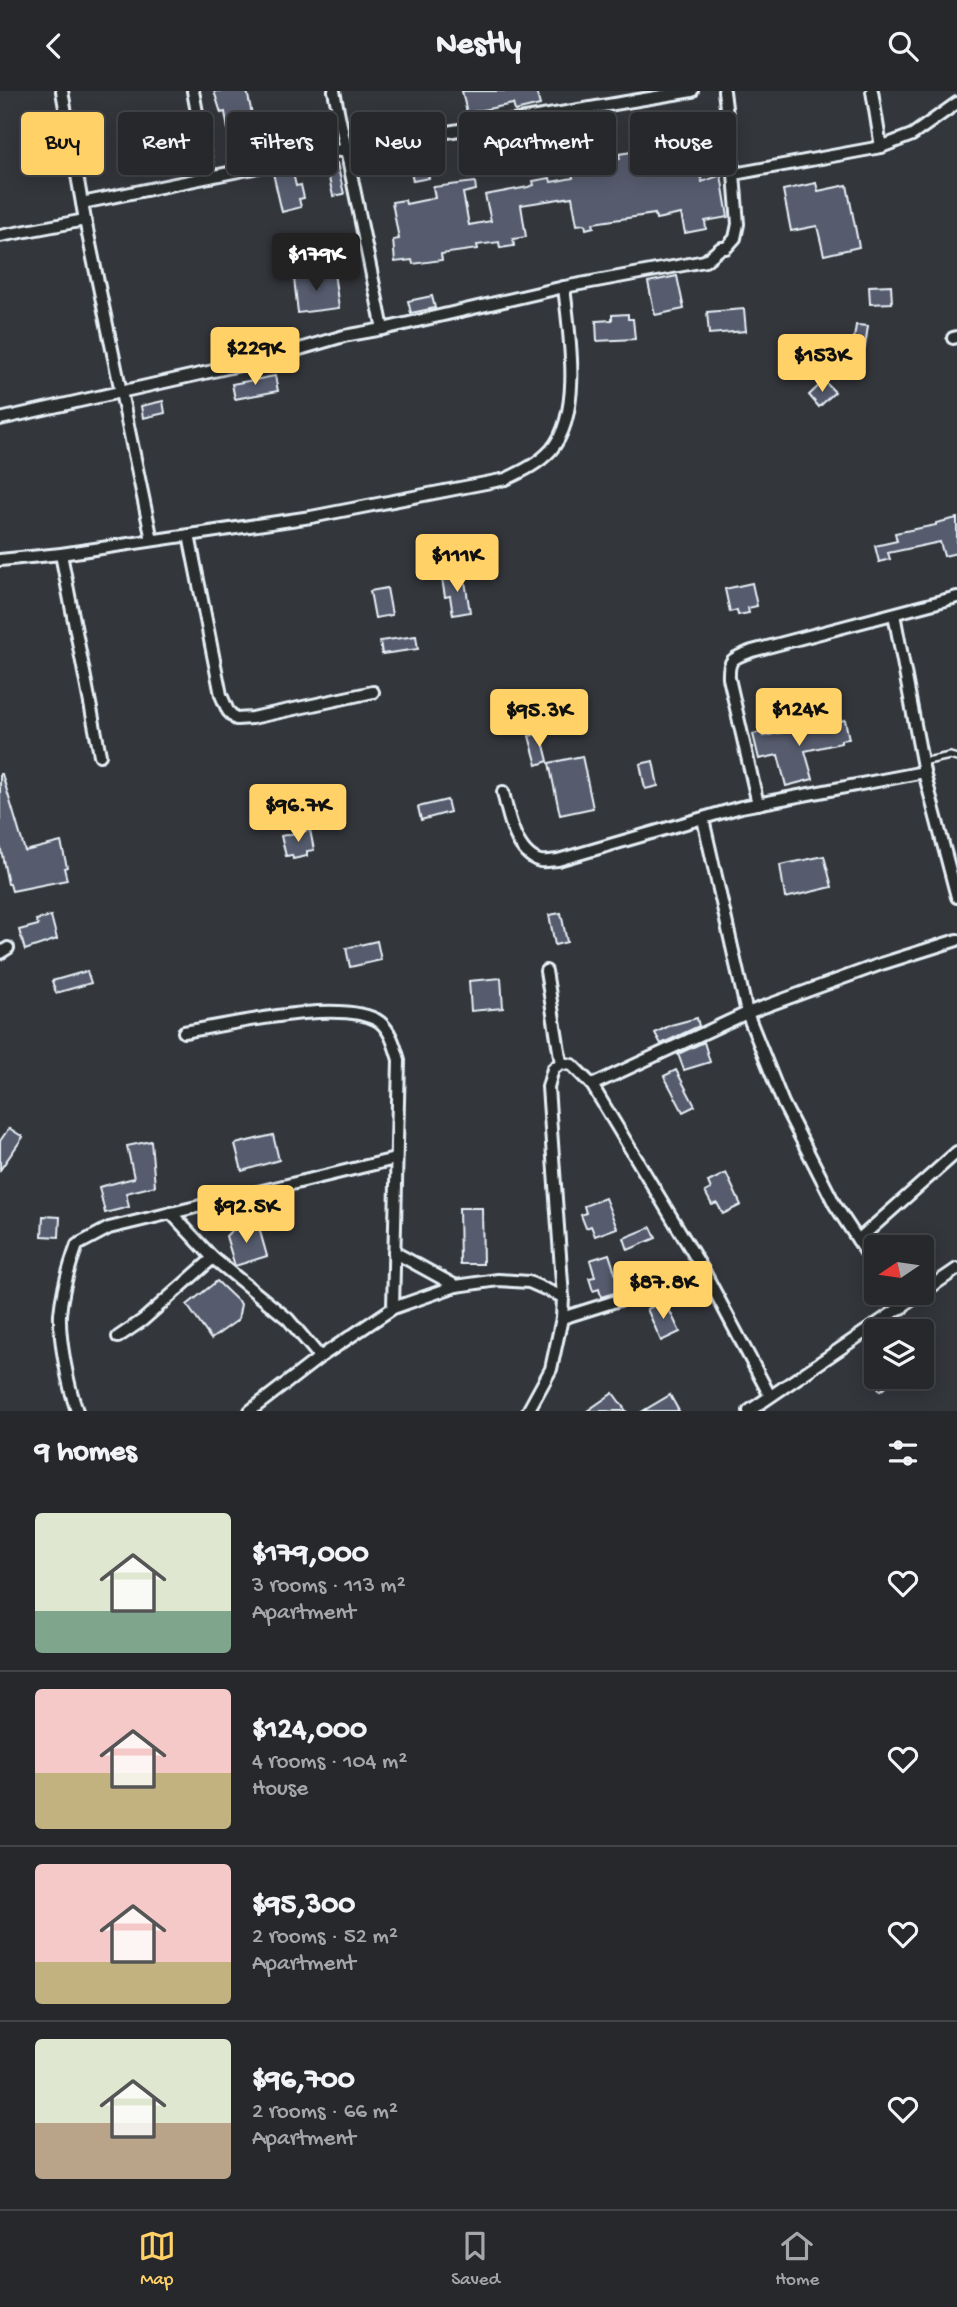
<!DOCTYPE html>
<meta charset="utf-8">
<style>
:root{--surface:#26282c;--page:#323438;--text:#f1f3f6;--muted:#a4a6a9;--line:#424448;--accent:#ffd166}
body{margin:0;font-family:"Gochi Hand",sans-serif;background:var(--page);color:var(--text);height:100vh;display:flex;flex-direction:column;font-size:26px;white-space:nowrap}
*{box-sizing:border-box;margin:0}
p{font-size:23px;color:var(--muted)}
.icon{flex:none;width:38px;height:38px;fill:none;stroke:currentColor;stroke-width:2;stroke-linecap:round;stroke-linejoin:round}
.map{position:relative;height:1320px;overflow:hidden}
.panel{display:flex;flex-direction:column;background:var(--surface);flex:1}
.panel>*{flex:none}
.guide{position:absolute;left:21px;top:21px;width:915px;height:63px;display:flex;gap:14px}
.needle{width:46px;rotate:257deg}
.controls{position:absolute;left:864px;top:1144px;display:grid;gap:14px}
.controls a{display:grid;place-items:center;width:70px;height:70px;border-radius:7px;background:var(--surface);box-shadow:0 4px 18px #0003,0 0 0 2px var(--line);font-size:35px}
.price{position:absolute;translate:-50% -60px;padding:0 16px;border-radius:7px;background:var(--accent);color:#111;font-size:23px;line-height:46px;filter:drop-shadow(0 2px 4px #0008)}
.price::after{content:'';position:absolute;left:50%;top:42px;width:21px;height:16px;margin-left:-10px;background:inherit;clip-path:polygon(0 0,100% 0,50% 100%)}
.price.on{background:#222;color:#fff}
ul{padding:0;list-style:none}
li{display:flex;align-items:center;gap:21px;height:175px;padding:0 35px}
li+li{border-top:2px solid var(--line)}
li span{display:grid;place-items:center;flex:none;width:196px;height:140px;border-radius:7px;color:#555}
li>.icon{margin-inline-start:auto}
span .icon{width:84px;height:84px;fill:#fffc;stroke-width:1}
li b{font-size:30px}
h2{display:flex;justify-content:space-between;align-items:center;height:84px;padding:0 35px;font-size:30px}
.pill{padding:0 24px;border-radius:7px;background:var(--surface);box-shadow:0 4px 18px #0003,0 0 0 2px var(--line);font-size:24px;line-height:63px}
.pill.on{background:var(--accent);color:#111}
header{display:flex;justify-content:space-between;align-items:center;height:91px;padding:0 35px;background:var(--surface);font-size:32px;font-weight:800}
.dock{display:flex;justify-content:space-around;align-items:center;height:98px;border-top:2px solid var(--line);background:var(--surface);font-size:19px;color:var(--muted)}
.dock a{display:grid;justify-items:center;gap:4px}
.dock .on{color:var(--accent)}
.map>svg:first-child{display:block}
.building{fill:#565c6e;stroke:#e8f1f8;stroke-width:2}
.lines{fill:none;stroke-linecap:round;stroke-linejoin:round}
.lane-casing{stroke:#e8f1f8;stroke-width:10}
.street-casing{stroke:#e8f1f8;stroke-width:16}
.lane{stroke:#2a2d2e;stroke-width:5}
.street{stroke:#2a2d2e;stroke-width:10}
</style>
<header><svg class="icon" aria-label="back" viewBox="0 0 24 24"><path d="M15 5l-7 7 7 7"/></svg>Nestly<svg class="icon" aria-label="search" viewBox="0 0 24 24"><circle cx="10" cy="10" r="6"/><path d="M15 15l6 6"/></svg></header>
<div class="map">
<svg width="957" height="1320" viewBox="0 0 957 1320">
<rect width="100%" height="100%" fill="#33363b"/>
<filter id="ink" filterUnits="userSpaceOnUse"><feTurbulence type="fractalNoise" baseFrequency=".0143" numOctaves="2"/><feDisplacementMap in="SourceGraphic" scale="14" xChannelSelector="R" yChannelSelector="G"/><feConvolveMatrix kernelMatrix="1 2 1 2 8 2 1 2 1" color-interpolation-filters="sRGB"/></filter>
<g filter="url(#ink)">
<g class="building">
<polygon points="214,0 247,0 261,65 240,69 236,50 230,50 225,21 221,22"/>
<polygon points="462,0 536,0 540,14 515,20 513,13 467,22"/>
<polygon points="680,35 685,39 687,51 694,49 702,91 721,84 728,126 705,130 706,138 685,142 681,123 656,128 655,123 593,132 594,136 586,138 585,133 577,134 572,106 521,114 526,146 513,148 514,155 500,157 499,151 477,154 478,158 441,163 442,169 413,173 412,169 395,171 393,149 399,148 392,111 405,109 406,113 435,107 433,96 475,91 476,99 463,102 469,134 491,130 485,104 528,96 534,94 533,90 550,87 551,91 573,87 571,71 602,67 602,70 620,68 619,63 649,58 650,62 669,59 668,55 676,53 675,38"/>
<polygon points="424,65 429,87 413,90 408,68"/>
<polygon points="337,72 344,103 333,105 326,74"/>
<polygon points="292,78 296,95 301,94 304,107 299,108 301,116 282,121 273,82"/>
<polygon points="816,92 818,100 847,94 859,156 824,164 817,135 791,140 783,99"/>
<polygon points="334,182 339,217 298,222 294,187"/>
<polygon points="677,185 684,218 655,224 648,191"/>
<polygon points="891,194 892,212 870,213 869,195"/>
<polygon points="432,205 435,217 411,222 408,210"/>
<polygon points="744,218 746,240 709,243 707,221"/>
<polygon points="628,223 628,228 633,228 635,248 597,250 596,230 612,229 612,224"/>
<polygon points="856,234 868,235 865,256 853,254"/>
<polygon points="275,285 278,300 235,308 232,293"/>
<polygon points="824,290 835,301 819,316 809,304"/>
<polygon points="163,310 165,322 143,327 141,315"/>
<polygon points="957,427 957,462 944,465 940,451 888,462 890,468 879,471 875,455 897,450 895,442 936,434 936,432"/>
<polygon points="464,484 470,521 453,524 450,505 445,506 442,488"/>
<polygon points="752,492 757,515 748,517 749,522 738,524 737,519 730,521 725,498"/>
<polygon points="387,497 392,524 375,527 370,500"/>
<polygon points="416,545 418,558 382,563 380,550"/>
<polygon points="845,629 849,648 841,649 841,652 805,660 813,688 786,695 778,664 759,668 753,643 761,641 763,645"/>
<polygon points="541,642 548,670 537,674 529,645"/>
<polygon points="582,665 593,717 560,724 549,672"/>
<polygon points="653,670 658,695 645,698 640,673"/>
<polygon points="0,683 2,683 25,760 61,751 67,776 64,777 67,789 12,800 10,793 8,793 0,754"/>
<polygon points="447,709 450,721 421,729 418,716"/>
<polygon points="310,739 314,759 307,760 307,765 293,768 292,764 286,765 281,745"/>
<polygon points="824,765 832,796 785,807 780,774"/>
<polygon points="561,822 567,851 555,854 549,824"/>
<polygon points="51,825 57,848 25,859 19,839 38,834 36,829"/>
<polygon points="377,850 381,869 350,876 346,857"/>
<polygon points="87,880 91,892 56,902 52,890"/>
<polygon points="501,887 503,917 471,920 469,890"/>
<polygon points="697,927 699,935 661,953 655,942 671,934"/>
<polygon points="704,951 710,971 684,979 678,963"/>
<polygon points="676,979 695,1015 683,1021 664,985"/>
<polygon points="9,1037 23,1046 0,1079 0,1050"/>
<polygon points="273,1044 279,1069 242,1080 235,1053"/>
<polygon points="151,1050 155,1095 126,1102 129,1116 105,1122 99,1096 134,1087 127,1055"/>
<polygon points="726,1082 741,1114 723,1123 717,1112 712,1114 705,1101 711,1098 708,1091"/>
<polygon points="605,1107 617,1137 595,1145 591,1135 586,1137 581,1124 586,1122 584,1115"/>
<polygon points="459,1117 482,1117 483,1173 460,1173"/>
<polygon points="43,1125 60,1126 59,1146 42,1145"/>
<polygon points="252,1133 254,1138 259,1137 267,1165 235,1175 226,1145 232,1139"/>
<polygon points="651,1136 656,1147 628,1159 624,1147"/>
<polygon points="609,1163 621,1200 601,1206 599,1198 593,1200 589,1187 595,1186 590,1169"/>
<polygon points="217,1190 241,1213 238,1229 211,1248 187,1214"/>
<polygon points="665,1210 680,1241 661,1250 647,1218"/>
<polygon points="877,1273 877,1286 900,1286 880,1300 867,1281"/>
<polygon points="613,1302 626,1320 587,1320"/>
<polygon points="670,1304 679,1320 643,1320"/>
</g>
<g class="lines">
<g class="lane-casing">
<polyline id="lane" points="922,671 950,665 957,667"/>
</g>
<g class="street-casing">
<g id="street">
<polyline points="62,0 85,129 152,449"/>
<polyline points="193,0 209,86"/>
<polyline points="334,0 383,238"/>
<polyline points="872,0 881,56"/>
<polyline points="734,83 881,56 912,44 957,12"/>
<polyline points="82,112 346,58 692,0"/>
<polyline points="0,145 85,129"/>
<polyline points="953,247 957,246"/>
<polyline points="0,328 262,269 344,245 383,238 564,196 705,170 721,157 726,157 735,147 738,133 734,83 724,0"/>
<polyline points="189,444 221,604 228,620 236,628 252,627 373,601"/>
<polyline points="61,463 100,664"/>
<path d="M0,469L61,463L311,426L506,388C523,380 538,373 551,359C583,322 569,241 564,196"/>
<polyline points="894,523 924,681 957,806"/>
<path d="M503,701C508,723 515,762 540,770C545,771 553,769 558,769L741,716L924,681"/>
<path d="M758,713L729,587C728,566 735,567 752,560L957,506"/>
<polyline points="703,728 747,922 783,1012 835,1114 877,1178"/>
<polyline points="0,862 8,857"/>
<polyline points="546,880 561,972"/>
<path d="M184,941C228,934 344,906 380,931C391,940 395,956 399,969L393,1217"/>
<polyline points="592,994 747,922 881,873 957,849"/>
<polyline points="171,1122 213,1167"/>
<polyline points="858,1149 957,1061"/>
<polyline points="394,1161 456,1195"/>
<polyline points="893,1202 902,1217"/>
<polyline points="562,1227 705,1182"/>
<polyline points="118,1246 143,1229 213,1167 288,1228 320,1266"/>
<path d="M77,1320C68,1295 59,1249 60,1223C62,1201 69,1176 77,1154L109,1137L395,1068"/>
<polyline points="250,1320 320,1266 393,1217 456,1195 498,1189 529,1191 563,1206"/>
<polyline points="528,1320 551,1278 562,1227 563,1206 548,996 553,978 561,972 572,974 592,994 705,1182 770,1305"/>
<polyline points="749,1320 957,1178"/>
</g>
</g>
<use href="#lane" class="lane"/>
<use href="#street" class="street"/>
</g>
</g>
</svg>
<div class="controls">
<a><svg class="needle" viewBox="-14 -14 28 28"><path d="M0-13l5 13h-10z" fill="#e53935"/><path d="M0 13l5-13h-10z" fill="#a4a6a9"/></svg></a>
<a><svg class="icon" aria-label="layers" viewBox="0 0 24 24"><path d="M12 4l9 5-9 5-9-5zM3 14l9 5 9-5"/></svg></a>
</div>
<b class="price on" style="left:316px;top:202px">$179K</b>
<b class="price" style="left:255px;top:296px">$229K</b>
<b class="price" style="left:822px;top:303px">$153K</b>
<b class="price" style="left:457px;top:503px">$111K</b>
<b class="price" style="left:799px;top:657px">$124K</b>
<b class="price" style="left:539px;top:658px">$95.3K</b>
<b class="price" style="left:298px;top:753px">$96.7K</b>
<b class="price" style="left:246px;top:1154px">$92.5K</b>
<b class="price" style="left:663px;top:1230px">$87.8K</b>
<div class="guide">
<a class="pill on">Buy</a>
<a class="pill">Rent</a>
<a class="pill">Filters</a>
<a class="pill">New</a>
<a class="pill">Apartment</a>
<a class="pill">House</a>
</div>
</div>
<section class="panel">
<h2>9 homes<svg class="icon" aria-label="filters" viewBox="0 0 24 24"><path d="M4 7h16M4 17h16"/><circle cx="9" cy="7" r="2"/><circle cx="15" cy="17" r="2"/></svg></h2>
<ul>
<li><span style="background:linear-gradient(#dfe7d0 70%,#7fa58c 0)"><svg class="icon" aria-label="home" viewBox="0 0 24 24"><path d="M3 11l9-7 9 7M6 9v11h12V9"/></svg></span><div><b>$179,000</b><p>3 rooms · 113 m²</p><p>Apartment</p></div><svg class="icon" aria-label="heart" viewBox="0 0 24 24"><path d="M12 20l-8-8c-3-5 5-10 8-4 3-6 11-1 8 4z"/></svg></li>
<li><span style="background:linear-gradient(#f6c9c9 60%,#c2b280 0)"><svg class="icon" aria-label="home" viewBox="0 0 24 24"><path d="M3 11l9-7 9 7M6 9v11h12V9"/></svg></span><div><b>$124,000</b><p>4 rooms · 104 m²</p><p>House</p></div><svg class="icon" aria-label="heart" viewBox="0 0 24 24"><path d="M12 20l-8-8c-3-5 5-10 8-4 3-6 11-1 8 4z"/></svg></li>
<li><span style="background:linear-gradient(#f6c9c9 70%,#c2b280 0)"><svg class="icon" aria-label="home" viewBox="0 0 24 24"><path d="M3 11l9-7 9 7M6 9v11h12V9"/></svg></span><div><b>$95,300</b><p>2 rooms · 52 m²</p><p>Apartment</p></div><svg class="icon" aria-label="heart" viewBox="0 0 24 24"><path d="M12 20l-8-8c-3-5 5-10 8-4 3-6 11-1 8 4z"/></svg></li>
<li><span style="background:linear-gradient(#dfe7d0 60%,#b9a48a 0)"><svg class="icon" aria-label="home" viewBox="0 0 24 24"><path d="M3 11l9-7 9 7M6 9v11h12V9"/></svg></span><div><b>$96,700</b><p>2 rooms · 66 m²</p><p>Apartment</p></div><svg class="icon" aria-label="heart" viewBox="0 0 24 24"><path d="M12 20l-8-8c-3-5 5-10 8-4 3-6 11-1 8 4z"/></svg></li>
</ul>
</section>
<nav class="dock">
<a class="on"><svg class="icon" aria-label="map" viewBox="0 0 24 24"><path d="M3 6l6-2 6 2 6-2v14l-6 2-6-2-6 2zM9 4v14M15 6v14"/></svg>Map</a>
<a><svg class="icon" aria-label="saved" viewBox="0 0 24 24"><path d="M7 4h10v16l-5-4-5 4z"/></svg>Saved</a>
<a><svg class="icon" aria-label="home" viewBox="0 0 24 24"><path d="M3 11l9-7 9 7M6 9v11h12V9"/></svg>Home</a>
</nav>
